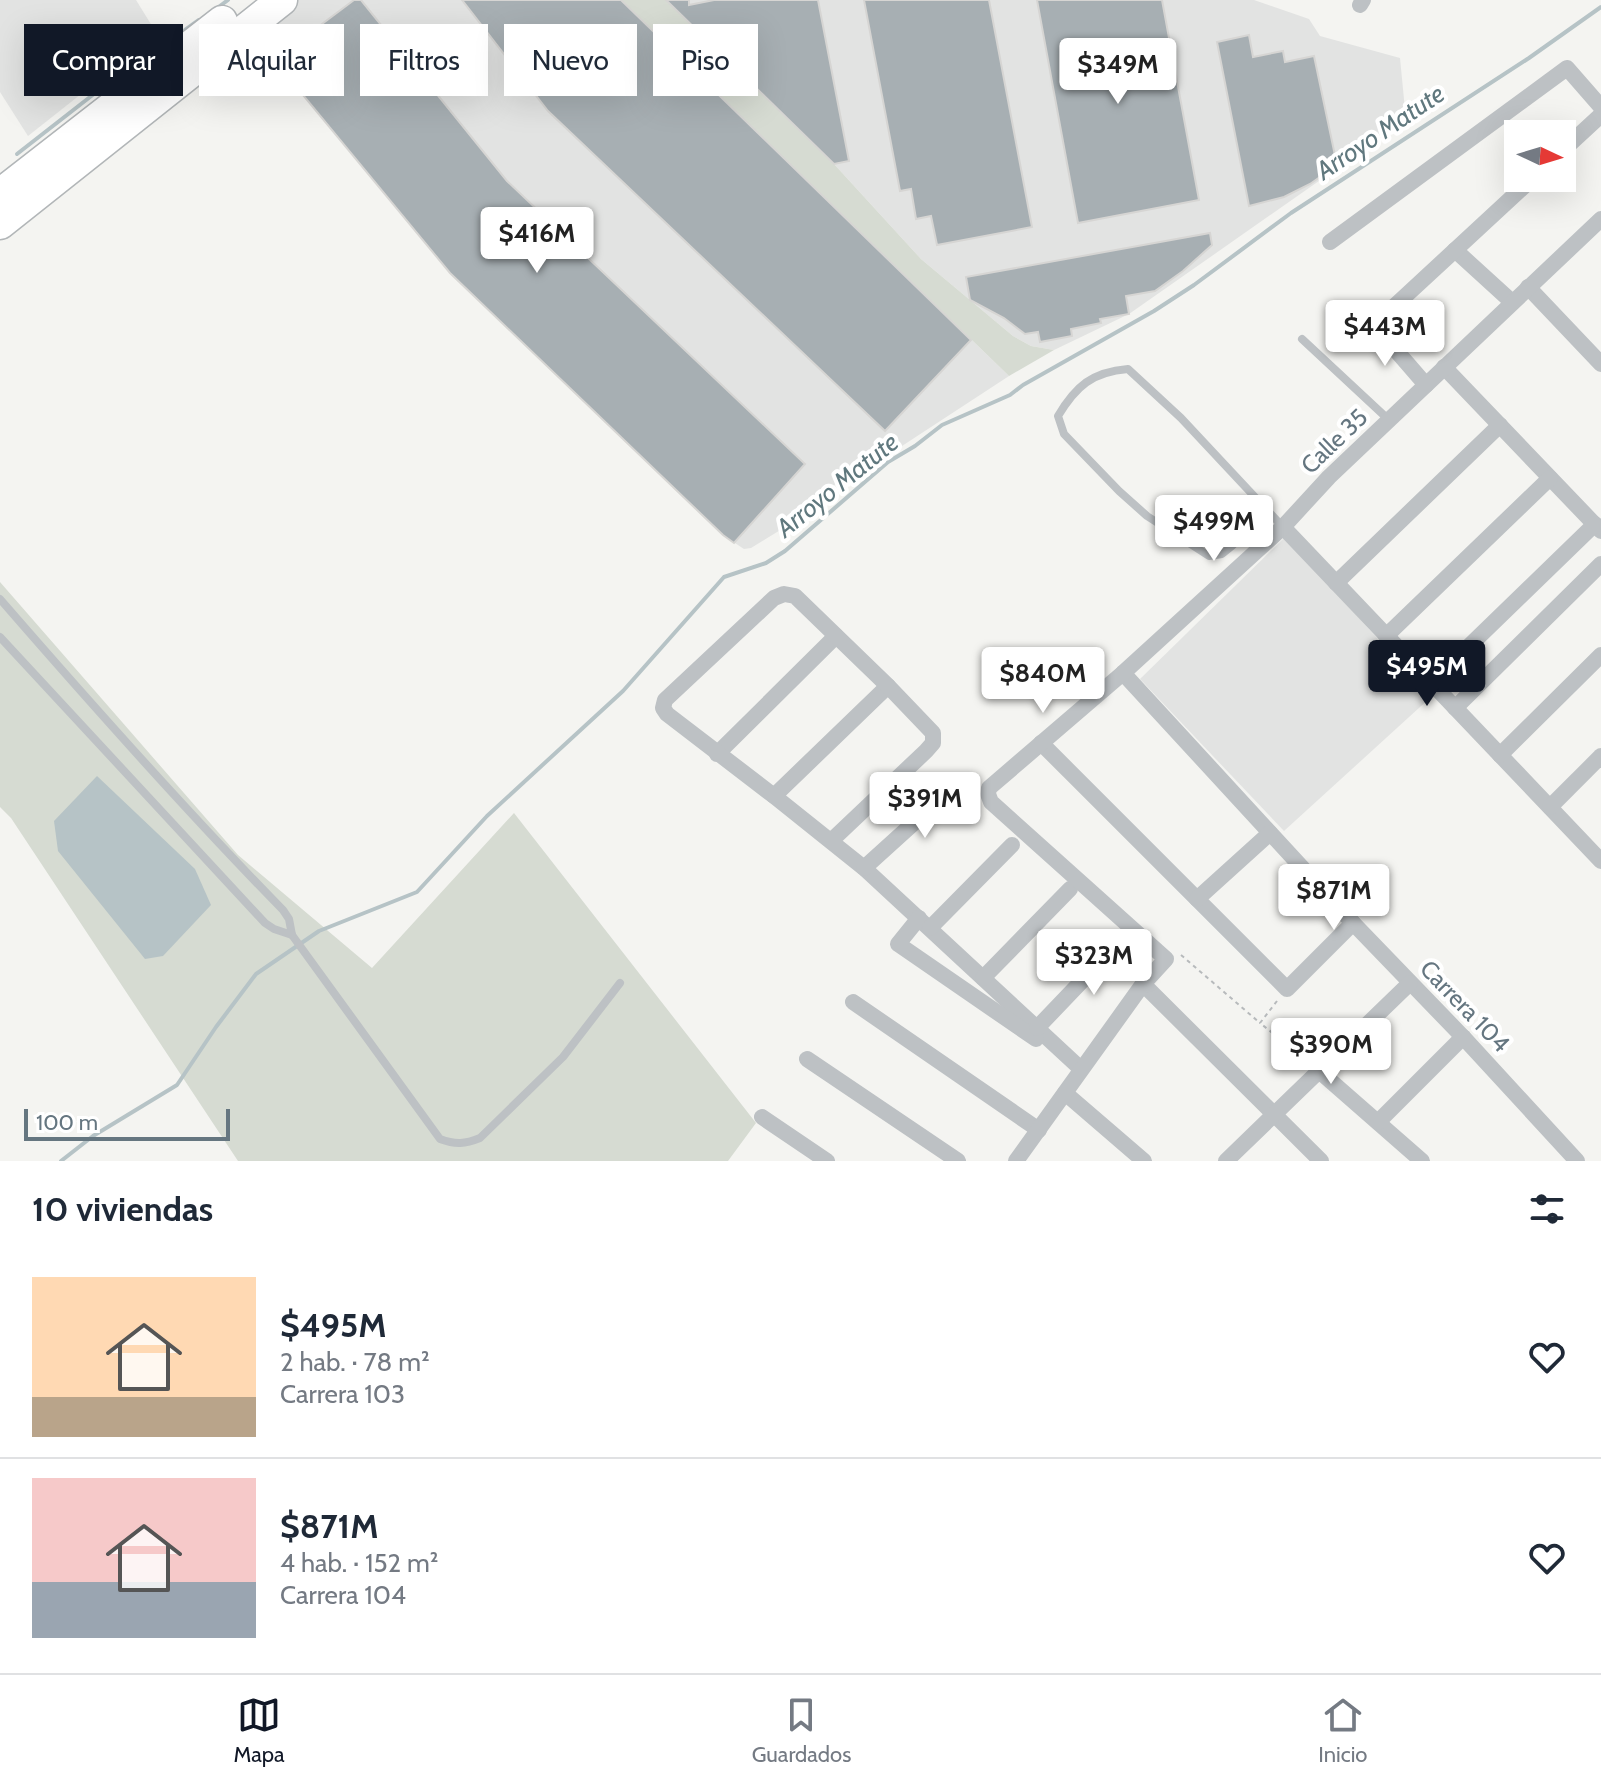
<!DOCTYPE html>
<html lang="es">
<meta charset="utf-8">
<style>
:root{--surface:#fff;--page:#f2f2f3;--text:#1f2937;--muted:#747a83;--line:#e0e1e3;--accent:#111827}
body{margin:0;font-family:Cabin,sans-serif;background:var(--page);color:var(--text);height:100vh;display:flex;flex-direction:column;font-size:30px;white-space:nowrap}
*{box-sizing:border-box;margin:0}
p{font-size:26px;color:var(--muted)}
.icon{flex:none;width:44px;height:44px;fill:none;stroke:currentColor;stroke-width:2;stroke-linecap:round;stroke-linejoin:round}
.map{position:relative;height:1161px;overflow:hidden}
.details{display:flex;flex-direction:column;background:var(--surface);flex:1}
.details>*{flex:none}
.guide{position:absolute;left:24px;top:24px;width:800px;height:72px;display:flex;gap:16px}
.needle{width:52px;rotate:94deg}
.fabs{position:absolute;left:1504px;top:120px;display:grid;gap:16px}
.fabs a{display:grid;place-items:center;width:72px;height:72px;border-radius:0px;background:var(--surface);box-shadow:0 8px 32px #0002;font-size:40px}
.scale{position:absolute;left:24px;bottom:20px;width:206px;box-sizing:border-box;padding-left:8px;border:4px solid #657680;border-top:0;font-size:22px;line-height:28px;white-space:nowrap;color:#657680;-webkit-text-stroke:6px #fff;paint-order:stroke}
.price{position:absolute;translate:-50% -68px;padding:0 18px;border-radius:8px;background:#fff;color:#222;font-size:26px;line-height:52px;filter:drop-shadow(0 2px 4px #0008)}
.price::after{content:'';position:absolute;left:50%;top:48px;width:24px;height:18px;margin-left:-12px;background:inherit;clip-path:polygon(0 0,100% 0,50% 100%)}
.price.active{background:var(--accent);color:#fff}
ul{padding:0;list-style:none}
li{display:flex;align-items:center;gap:24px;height:200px;padding:0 32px}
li+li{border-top:2px solid var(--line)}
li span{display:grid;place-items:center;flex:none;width:224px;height:160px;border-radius:0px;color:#555}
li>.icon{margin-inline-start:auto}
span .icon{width:96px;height:96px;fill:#fffc;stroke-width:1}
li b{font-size:34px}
h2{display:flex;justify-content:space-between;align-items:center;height:96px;padding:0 32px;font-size:34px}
.pill{padding:0 28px;border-radius:0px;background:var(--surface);box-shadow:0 8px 32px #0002;font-size:28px;line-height:72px}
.pill.active{background:var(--accent);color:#fff}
.menu{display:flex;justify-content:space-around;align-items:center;height:112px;border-top:2px solid var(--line);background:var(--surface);font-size:22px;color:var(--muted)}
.menu a{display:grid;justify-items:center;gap:4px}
.menu .active{color:var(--accent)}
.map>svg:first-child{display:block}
.built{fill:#e2e3e2}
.green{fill:#d6dbd2}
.water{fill:#b6c3c6}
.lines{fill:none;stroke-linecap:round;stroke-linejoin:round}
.stream{stroke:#b6c3c6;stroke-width:4}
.building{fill:#a7afb3;stroke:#d6d5d3;stroke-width:2}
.highway-casing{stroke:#b2b6b8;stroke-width:33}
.path{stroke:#b7babc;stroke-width:2;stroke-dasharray:4 4;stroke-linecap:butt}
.lane{stroke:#bdc1c4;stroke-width:8}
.street{stroke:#bdc1c4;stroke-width:16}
.highway{stroke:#fff;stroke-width:30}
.labels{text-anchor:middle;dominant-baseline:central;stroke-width:8;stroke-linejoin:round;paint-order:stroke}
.street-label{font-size:24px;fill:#657680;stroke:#fff}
.water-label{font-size:26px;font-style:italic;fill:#60787e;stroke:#fff}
</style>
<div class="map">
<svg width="1601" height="1161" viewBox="0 0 1601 1161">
<rect width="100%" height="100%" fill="#f4f4f1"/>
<g class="built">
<polygon points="0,0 136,0 157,34 28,136 0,92"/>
<polygon points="297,0 621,0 1009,376 876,463 864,457 800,518 751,548 744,549 723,535 450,273 274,60 254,34"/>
<polygon points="666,0 1254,0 1309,19 1320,36 1400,58 1406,120 1129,314 1054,350 1031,346 1013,336 921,259 834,164"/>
<polygon points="1285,537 1431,697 1284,831 1140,679"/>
</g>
<g class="green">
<polygon points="621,0 666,0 834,164 921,259 1013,336 1031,346 1054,350 1009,376"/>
<polygon points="0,582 238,855 372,968 514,813 756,1123 728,1161 238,1161 11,818 0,807"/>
</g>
<polygon class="water" points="97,776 195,869 211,905 163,956 145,959 58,851 54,821"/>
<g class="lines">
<g class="stream">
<polyline points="216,9 228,0"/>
<polyline points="185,30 199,20"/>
<polyline points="17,154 163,40"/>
<polyline points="61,1161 93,1136 177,1085 216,1027 256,974 319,931 417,892 487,816 623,691 724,577 766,563 785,551 888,462 915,446 942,425 1010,395 1023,385 1154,311 1194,285 1291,213 1529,58 1601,7"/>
</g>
</g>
<g class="building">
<polygon points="354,0 361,0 507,181 805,464 734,543 723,535 450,273 274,60"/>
<polygon points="462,0 621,0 971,340 885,431 548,111"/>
<polygon points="666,0 689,0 689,5 714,0 818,0 849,161 834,164"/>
<polygon points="864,0 989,0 1032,227 937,245 931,216 916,219 911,189 900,191"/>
<polygon points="1037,0 1162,0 1199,200 1078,223"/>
<polygon points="1249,35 1253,57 1283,51 1285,62 1314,56 1337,165 1310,184 1284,197 1249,206 1217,42"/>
<polygon points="1210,233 1212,245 1183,271 1155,291 1126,296 1129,314 1100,319 1101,323 1071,329 1072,336 1040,342 1038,332 1025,334 1004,318 970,300 966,277"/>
</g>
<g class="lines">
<g class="highway-casing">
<g id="highway">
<polyline points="0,194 222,21"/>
<polyline points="0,224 282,0"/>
</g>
</g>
<g class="path">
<polyline points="1181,955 1260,1023"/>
<polyline points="1277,1001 1260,1023 1305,1059"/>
</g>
<g class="lane">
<polyline points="1302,339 1389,420"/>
<path d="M1268,511L1232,546L1222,554L1209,556L1147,516L1119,491L1064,434L1058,416C1076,386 1092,372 1128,369L1181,418L1283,527"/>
<path d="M0,599C92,705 185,810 283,910L289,919L292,935L440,1139C456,1145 465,1144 480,1138L563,1057L620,983"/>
<polyline points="0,637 265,923 274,929 292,935"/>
</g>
<g class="street">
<polyline points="1360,5 1363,0"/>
<polyline points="1562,151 1601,115"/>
<polyline points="1330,242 1567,68 1601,107"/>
<polyline points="1455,250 1512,302"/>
<polyline points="1528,287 1601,364"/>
<polyline points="1444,367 1601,531"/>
<polyline points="1426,385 1374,325 1533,178"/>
<polyline points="1283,527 1601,861"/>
<polyline points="1336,583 1500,425"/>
<polyline points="1386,636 1550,478"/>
<polyline points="1123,673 1353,923 1463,1037 1577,1161"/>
<polyline points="1431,683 1595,524"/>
<polyline points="1455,708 1601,564"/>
<polyline points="1041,743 1287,989 1353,923"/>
<polyline points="717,754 836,636"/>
<polyline points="1500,755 1601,655"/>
<polyline points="774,796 888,686"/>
<polyline points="1550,807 1601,756"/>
<polyline points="831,841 926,751 933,743 933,733 888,686 795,596 784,594 774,598 665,700 663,708 667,714 774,796 864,868 1081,1069"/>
<polyline points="864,868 959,782"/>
<polyline points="1197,899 1270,833"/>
<polyline points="919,918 898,944 1036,1039"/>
<polyline points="930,928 1012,845"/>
<polyline points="983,978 1070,889"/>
<polyline points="1143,984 1321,1161"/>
<polyline points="853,1002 1039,1130"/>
<polyline points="1037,1028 1122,939"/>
<polyline points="807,1059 958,1161"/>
<polyline points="1318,1070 1422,1161"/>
<polyline points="1065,1093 1144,1161"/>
<polyline points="762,1117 827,1161"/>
<polyline points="1378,1122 1463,1037"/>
<polyline points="1016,1161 1143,984 1166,959 991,802 988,794 989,788 1123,673 1283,527 1329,477 1601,219"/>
<polyline points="1226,1161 1410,983"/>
</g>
<use href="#highway" class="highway"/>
</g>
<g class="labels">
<g class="street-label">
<text transform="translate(1334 441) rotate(-44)">Calle 35</text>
<text transform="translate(1465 1006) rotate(46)">Carrera 104</text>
</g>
<g class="water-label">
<text transform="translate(1380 132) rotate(-34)">Arroyo Matute</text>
<text transform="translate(837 485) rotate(-39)">Arroyo Matute</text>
</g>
</g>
</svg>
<div class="fabs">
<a><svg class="needle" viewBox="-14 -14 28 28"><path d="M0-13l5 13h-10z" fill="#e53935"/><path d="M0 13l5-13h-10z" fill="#747a83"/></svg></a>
</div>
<div class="scale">100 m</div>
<b class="price" style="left:1118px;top:106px">$349M</b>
<b class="price" style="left:537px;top:275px">$416M</b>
<b class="price" style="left:1385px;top:368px">$443M</b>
<b class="price" style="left:1214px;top:563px">$499M</b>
<b class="price active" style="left:1427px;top:708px">$495M</b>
<b class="price" style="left:1043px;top:715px">$840M</b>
<b class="price" style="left:925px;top:840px">$391M</b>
<b class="price" style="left:1334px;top:932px">$871M</b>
<b class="price" style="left:1094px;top:997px">$323M</b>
<b class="price" style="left:1331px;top:1086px">$390M</b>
<div class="guide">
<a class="pill active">Comprar</a>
<a class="pill">Alquilar</a>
<a class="pill">Filtros</a>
<a class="pill">Nuevo</a>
<a class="pill">Piso</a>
</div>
</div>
<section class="details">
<h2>10 viviendas<svg class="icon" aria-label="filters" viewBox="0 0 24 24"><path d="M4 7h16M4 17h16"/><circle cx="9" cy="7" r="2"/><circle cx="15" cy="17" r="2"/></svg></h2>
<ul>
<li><span style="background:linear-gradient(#ffd9b3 75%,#b9a48a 0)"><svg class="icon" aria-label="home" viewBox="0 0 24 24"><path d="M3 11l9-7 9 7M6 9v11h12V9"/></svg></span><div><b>$495M</b><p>2 hab. · 78 m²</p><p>Carrera 103</p></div><svg class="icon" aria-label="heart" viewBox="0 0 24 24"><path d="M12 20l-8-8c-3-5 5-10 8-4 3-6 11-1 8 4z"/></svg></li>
<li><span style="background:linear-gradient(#f6c9c9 65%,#9aa5b1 0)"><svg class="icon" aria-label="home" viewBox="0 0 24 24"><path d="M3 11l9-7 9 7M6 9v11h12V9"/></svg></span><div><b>$871M</b><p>4 hab. · 152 m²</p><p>Carrera 104</p></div><svg class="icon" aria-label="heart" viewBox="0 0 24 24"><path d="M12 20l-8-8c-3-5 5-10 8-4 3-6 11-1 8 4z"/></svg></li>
</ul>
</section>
<nav class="menu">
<a class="active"><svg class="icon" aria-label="map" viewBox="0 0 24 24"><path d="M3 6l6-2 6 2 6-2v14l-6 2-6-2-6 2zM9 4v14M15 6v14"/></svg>Mapa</a>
<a><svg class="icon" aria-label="saved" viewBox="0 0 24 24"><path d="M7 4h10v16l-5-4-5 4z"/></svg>Guardados</a>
<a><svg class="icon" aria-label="home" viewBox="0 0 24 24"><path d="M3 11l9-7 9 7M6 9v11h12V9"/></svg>Inicio</a>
</nav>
